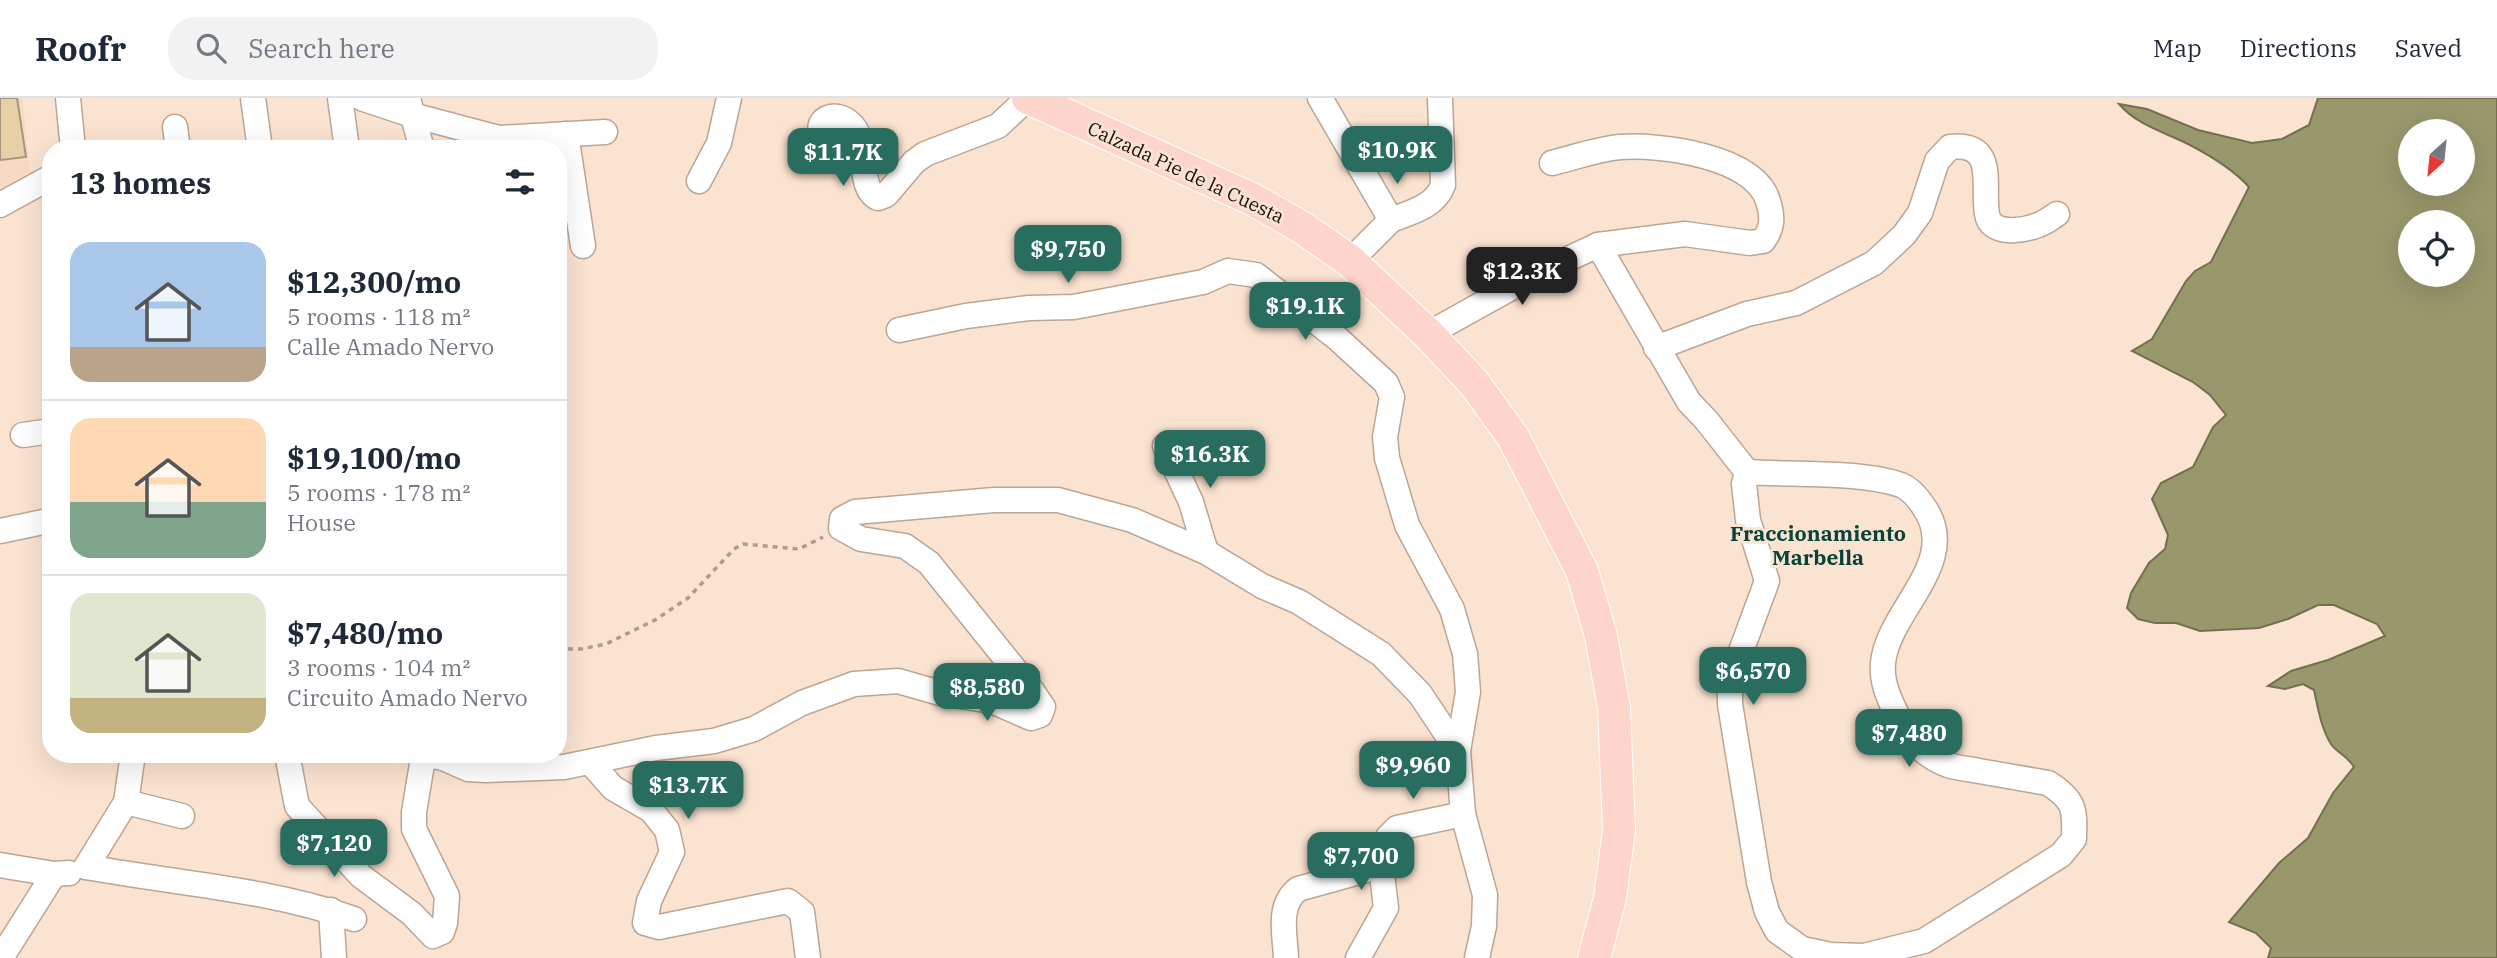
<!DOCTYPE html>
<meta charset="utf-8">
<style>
:root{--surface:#fff;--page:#f2f2f3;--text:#1f2937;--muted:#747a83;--line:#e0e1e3;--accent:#296d5f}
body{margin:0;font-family:"IBM Plex Serif",serif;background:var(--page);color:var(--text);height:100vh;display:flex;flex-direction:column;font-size:26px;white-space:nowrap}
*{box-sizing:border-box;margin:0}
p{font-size:23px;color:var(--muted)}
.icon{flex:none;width:38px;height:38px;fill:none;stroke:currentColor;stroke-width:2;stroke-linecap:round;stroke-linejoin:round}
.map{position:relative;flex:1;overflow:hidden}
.side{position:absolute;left:42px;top:42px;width:525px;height:623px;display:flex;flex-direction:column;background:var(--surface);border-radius:28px;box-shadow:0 7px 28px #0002}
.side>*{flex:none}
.needle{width:46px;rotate:207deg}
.fabs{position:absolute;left:2398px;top:21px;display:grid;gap:14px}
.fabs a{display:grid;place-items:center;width:77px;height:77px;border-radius:50%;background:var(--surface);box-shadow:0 7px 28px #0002;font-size:35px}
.price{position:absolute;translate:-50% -60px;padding:0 16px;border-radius:14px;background:var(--accent);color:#fff;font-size:23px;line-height:46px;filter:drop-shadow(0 2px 4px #0008)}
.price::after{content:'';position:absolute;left:50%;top:42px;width:21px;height:16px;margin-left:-10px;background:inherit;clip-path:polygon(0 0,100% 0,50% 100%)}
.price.current{background:#222;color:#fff}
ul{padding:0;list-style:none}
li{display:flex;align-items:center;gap:21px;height:175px;padding:0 28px}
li+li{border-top:2px solid var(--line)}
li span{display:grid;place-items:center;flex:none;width:196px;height:140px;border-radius:21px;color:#555}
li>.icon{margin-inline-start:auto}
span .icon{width:84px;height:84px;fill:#fffc;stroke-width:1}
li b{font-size:30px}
h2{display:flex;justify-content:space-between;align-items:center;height:84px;padding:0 28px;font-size:30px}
header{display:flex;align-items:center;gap:42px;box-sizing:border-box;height:98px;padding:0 35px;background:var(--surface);border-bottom:2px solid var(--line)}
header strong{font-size:33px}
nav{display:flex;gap:38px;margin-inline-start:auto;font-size:24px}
.search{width:490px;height:63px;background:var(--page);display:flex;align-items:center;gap:18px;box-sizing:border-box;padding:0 24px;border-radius:28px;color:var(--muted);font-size:26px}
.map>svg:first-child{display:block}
.built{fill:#f8d9c2}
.water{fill:#99976c;stroke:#736f4f;stroke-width:2;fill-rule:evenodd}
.building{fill:#e7d0a6;stroke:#a2967e;stroke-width:2}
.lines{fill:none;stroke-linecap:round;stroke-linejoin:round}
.minor-casing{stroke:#bca593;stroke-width:27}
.major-casing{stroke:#fff;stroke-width:34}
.path{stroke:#ae9b8d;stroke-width:3.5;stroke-dasharray:5 5;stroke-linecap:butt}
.minor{stroke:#fff;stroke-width:24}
.major{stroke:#fdd5ca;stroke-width:32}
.labels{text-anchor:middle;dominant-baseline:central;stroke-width:6;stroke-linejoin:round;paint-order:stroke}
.street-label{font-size:19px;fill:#1a110b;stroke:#fbe3d1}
.neighbourhood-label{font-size:21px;font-weight:bold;fill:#074339;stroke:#fbe3d1}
</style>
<header>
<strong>Roofr</strong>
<div class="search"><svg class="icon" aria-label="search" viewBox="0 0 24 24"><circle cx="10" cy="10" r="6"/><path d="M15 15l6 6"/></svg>Search here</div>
<nav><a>Map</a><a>Directions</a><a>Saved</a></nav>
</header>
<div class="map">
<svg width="2497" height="860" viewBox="0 0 2497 860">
<rect width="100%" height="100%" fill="#fbe3d1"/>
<polygon class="built" points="0,0 22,0 30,74 0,91"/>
<path class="water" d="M2318,0H2497V860H2268L2271,850L2256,835L2229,824L2279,765L2308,740L2333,695L2354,669C2347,657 2337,655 2331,646C2321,630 2318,610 2314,592L2303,586L2285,591L2268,588L2291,573L2328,562L2385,538L2377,526L2334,507H2318L2288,521L2259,530L2200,533L2176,525H2155L2138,521L2127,510L2131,495L2149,465L2165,451L2168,437L2152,401L2161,385L2193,369L2213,329L2226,317L2210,297L2193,284L2132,253L2152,241L2186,183L2195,173L2211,164L2249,89C2233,71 2211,58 2190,47C2165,34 2138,28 2119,6L2147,11L2198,32L2252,45L2282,41L2309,27ZM2410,33H2462V86H2410ZM2410,124H2462V177H2410Z"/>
<polygon class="building" points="0,0 17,0 26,59 0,62"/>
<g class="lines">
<g class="minor-casing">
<g id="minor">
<polyline points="68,0 73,51"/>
<polyline points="253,0 260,51"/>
<polyline points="340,0 347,51"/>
<polyline points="361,0 412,17 499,40 605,34"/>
<polyline points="1320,0 1391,122 1350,163"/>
<polyline points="409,4 422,51"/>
<polyline points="175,29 178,51"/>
<polyline points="566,36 583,148"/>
<path d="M828,48C805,21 839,7 855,31C867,49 858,92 878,100L886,97L914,64L925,56L998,28L1028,0"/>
<polyline points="699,83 719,45 729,0"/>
<polyline points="0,107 51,79"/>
<path d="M1391,122C1411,114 1435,109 1443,87L1440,0"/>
<polyline points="1598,147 1689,304 1707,323 1747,374"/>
<polyline points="899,232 966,218 1029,210 1074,209 1203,184 1228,173 1256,177 1337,240 1386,285 1392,299 1385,339 1387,360 1407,427 1452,511 1465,556 1468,594 1458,653 1463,716 1485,797 1484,828 1477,860"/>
<path d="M1428,236L1536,176L1598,147L1685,136L1750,145L1763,143C1773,130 1773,119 1768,103C1755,58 1659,46 1620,49C1597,51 1573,60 1552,65"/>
<path d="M1656,250L1747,216L1796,205L1874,165L1904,137L1920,115L1937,63L1950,49C1998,44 1982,87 1987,116C1990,138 2023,133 2038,127C2045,125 2051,120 2057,116"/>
<polyline points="23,337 51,333"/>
<polyline points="1165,348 1191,404 1206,454"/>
<path d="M1747,374C1791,377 1861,373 1901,387C1911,391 1918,400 1924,409C1962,464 1888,512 1883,565C1881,585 1890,603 1899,621C1908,641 1926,659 1948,667C1957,670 1969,671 1979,673C2002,677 2025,681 2048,685C2075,702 2075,711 2074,741L2061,757L1924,843L1864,858L1831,857L1802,851L1777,833L1767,814L1759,784L1730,606V583L1767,483L1748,422L1744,386Z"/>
<polyline points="0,433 48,423 51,420"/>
<polyline points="287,656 297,708 361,778 412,816 433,838 442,834 445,825 447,798 414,731 414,714 422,666 430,657 443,660"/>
<polyline points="444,656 443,660 468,671 486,672 564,669 656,650 714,643 754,631 802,605 854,586 898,583 940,595 992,603 1031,620 1040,617 1043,609 1032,593 929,465 905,448 861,441 841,430 842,421 855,414 994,402 1058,402 1132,422 1206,454 1262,488 1299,504 1381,556 1420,596 1458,653"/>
<polyline points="590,664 613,690 651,712 667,732 672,754 649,803 645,825 659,829 788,803 802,814 808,860"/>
<polyline points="126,704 182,718"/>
<polyline points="0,767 54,776 69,775"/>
<path d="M86,769C175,785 269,791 354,821"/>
<polyline points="86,769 126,704 133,656"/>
<polyline points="331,812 334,860"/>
<polyline points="1,860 54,776"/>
<path d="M1286,860C1285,835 1277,808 1298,791L1381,768"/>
<polyline points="1358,860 1386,810 1381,768 1388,739 1397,730 1463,716"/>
</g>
</g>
<g class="major-casing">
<polyline id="major" points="1028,0 1252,101 1301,129 1350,163 1428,236 1474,285 1513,339 1582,473 1601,538 1614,610 1619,732 1610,800 1594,860"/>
</g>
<polyline class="path" points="558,551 581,551 606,546 655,522 688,500 734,451 743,446 799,451 823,439"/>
<use href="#minor" class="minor"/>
<use href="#major" class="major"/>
</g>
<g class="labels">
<g class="street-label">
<text transform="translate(1186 74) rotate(25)">Calzada Pie de la Cuesta</text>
</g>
<g class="neighbourhood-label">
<text x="1818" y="435">Fraccionamiento<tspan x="1818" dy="24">Marbella</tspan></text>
</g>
</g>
</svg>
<div class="fabs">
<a><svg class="needle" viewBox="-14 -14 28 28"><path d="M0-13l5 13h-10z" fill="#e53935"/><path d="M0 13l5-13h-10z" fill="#747a83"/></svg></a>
<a><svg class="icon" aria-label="locate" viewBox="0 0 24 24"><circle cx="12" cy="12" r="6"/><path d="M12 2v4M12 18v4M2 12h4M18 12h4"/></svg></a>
</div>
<b class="price" style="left:1397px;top:88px">$10.9K</b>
<b class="price" style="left:843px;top:90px">$11.7K</b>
<b class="price" style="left:1068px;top:187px">$9,750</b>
<b class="price current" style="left:1522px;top:209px">$12.3K</b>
<b class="price" style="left:1305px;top:244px">$19.1K</b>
<b class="price" style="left:1210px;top:392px">$16.3K</b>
<b class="price" style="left:1753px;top:609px">$6,570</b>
<b class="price" style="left:987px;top:625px">$8,580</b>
<b class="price" style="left:1909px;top:671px">$7,480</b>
<b class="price" style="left:1413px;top:703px">$9,960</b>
<b class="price" style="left:688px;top:723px">$13.7K</b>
<b class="price" style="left:334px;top:781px">$7,120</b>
<b class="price" style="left:1361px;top:794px">$7,700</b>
<section class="side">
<h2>13 homes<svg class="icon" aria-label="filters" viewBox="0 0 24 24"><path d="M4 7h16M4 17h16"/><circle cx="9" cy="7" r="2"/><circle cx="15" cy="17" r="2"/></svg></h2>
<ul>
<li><span style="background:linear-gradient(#a9c7e8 75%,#b9a48a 0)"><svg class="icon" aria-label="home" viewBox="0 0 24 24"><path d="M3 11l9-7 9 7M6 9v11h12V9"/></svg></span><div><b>$12,300/mo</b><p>5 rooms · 118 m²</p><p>Calle Amado Nervo</p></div></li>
<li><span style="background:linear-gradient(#ffd9b3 60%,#7fa58c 0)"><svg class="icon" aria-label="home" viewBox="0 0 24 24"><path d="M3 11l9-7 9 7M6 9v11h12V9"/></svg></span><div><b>$19,100/mo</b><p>5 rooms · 178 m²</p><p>House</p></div></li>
<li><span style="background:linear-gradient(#dfe7d0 75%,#c2b280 0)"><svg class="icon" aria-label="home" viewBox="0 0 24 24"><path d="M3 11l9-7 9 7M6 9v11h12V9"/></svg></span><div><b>$7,480/mo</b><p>3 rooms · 104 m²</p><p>Circuito Amado Nervo</p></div></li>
</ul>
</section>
</div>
